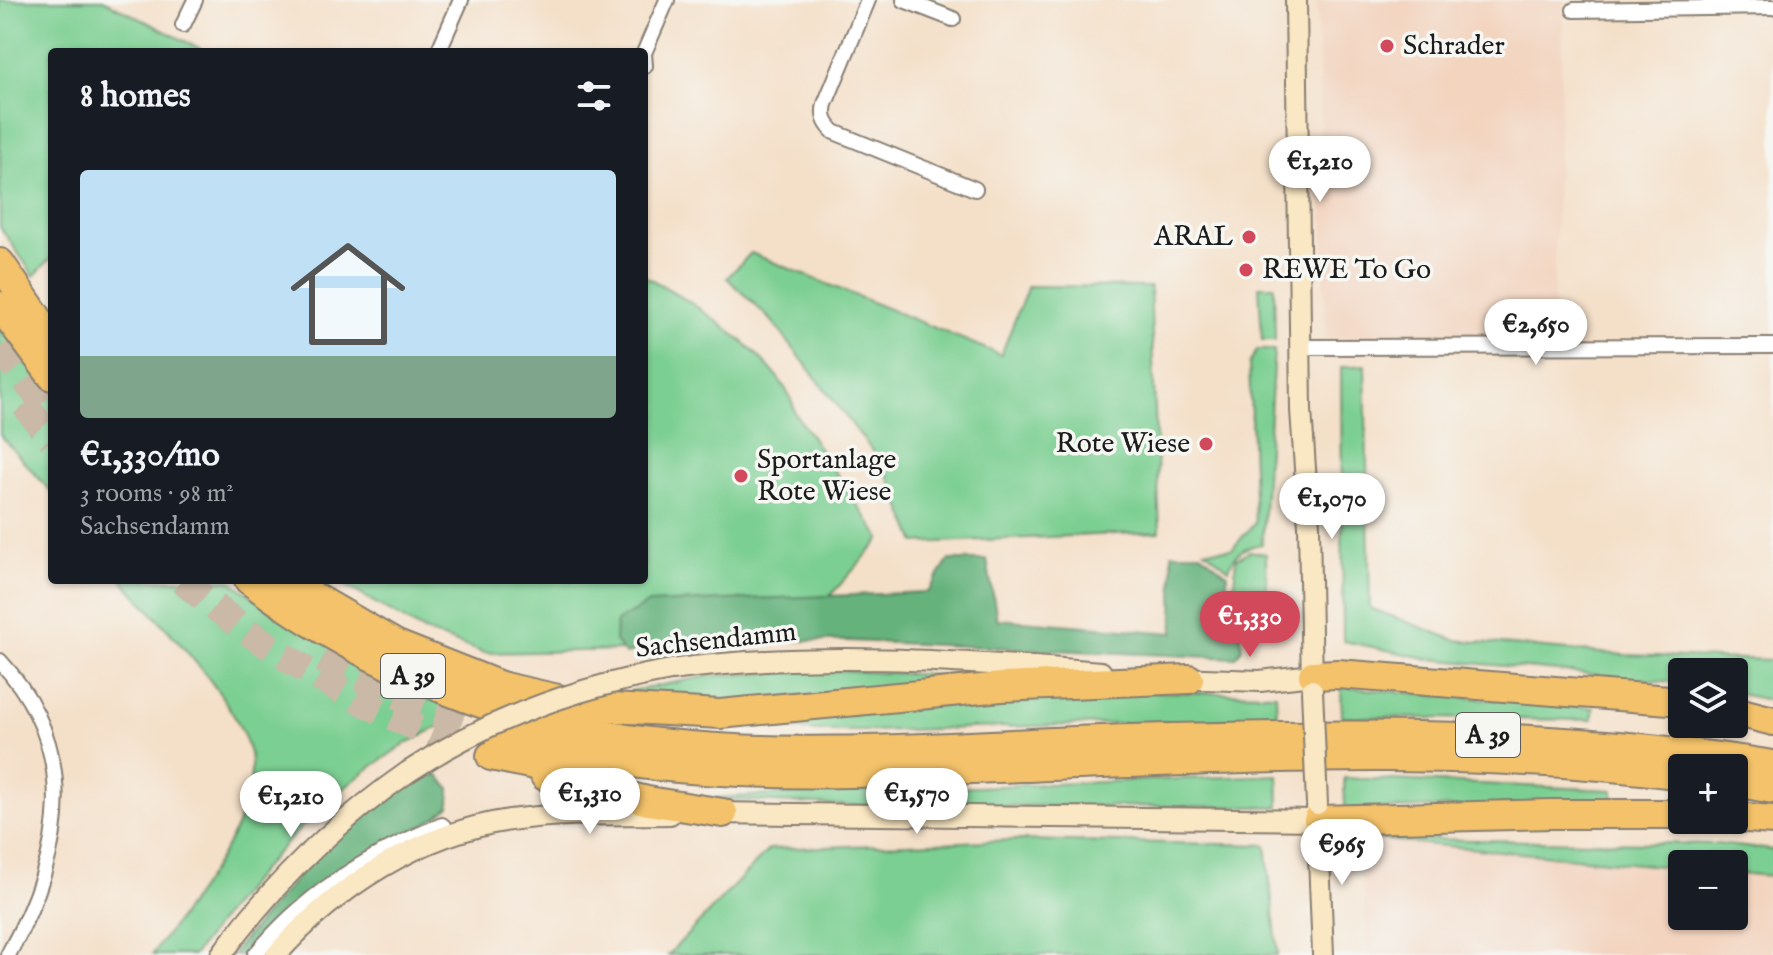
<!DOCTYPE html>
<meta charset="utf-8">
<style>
:root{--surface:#171b24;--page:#20242c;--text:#f1f3f6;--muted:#9ea1a6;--line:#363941;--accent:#d1495b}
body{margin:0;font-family:"IM FELL English",serif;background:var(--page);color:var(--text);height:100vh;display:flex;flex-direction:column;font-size:30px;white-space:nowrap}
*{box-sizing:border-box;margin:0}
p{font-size:26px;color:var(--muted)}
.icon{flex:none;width:44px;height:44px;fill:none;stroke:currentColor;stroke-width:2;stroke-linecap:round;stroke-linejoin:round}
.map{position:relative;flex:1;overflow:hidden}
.details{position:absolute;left:48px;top:48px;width:600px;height:536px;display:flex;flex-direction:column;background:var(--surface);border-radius:8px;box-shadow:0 2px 6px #0004}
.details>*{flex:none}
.controls{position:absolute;left:1668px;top:658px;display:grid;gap:16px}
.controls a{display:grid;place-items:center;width:80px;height:80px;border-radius:8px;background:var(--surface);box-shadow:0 2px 6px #0004;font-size:40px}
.price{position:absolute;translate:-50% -68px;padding:0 18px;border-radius:28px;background:#fff;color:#222;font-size:26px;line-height:52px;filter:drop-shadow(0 2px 4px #0008)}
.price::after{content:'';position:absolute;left:50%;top:48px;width:24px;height:18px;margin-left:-12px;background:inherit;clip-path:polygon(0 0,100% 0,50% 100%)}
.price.current{background:var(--accent);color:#fff}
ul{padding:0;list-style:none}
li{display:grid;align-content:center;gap:16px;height:424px;padding:0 32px}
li+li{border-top:2px solid var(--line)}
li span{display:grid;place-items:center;height:248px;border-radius:8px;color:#555}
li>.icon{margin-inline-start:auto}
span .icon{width:144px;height:144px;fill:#fffc;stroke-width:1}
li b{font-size:34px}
h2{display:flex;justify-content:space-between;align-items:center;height:96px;padding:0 32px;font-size:34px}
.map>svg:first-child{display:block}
.built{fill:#f3d4bf}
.green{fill:#7ccf92;stroke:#4c7657;stroke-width:2}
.forest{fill:#65b27c;stroke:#40674c;stroke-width:2}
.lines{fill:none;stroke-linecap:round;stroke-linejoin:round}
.highway-tunnel{stroke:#c9b9a6;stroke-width:28;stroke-dasharray:28 14;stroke-linecap:butt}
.street-casing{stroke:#887e72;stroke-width:18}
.secondary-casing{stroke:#887e72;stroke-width:24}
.highway-casing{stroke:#887e72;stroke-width:32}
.street{stroke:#fff;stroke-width:14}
.secondary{stroke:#fae7c3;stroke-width:20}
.highway{stroke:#f3c26a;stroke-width:28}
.secondary-bridge-casing{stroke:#887e72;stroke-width:24;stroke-linecap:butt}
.secondary-bridge{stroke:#fae7c3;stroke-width:20}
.poi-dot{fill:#d1495b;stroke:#f6f6f2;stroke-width:3}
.labels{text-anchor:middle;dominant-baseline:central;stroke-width:7;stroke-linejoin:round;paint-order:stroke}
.shield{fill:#f6f6f2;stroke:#5d5d5c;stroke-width:2}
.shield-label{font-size:26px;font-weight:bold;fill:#1c1c1c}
.poi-label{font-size:28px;fill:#1c1c1c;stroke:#f6f6f2;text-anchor:start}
.street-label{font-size:28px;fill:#1c1c1c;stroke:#f6f6f2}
</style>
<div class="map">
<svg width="1773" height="955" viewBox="0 0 1773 955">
<rect width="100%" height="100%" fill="#f6f6f2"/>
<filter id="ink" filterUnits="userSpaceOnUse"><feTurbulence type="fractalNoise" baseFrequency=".0125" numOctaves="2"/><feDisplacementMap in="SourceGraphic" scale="16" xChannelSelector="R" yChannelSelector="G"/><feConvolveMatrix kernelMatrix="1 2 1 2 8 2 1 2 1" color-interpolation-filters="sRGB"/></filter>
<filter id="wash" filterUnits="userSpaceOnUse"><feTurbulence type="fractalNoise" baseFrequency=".006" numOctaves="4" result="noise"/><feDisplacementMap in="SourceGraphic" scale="32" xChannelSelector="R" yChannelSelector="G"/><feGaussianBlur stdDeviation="1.8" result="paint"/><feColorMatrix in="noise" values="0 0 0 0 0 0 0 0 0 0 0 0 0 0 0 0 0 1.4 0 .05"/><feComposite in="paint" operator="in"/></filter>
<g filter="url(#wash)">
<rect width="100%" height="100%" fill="#f4e0c9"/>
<g class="built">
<polygon points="1317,0 1564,0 1552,337 1326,338"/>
<polygon points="1359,838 1682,868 1682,916 1734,916 1734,873 1773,876 1773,955 1368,955"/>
</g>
<g class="green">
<polygon points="0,0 103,0 203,50 52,52 52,257 34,276 0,227"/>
<polygon points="751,253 1001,355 1028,286 1150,287 1160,532 916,543 884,466 772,321 727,278"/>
<path d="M644,276C688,297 787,363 795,413L881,539L797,633L694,640L628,650L484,653L424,631L336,580H644Z"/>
<polygon points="1259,286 1274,286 1275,340 1262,340"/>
<polygon points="0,325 52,394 52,493 0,435"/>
<path d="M1257,350H1274L1262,544C1245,547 1234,552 1229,569L1205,550L1232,549L1255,523L1249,364Z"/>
<polygon points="1365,365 1370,608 1455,640 1625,655 1773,660 1773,701 1734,693 1734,672 1682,672 1682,683 1430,659 1343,641 1341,367"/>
<path d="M1250,551L1266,554L1267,606C1250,606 1244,601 1234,587L1236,559Z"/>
<path d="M122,580H230L277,615L471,712C450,722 426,732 406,744C320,796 253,875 194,955H152C187,905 255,827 251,762C247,708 159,621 122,580Z"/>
<polygon points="828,670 1021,679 712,703 629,699 631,691 708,676"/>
<polygon points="1341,687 1594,708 1592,720 1342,717"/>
<polygon points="1099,691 1276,694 1277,719 867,731 818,731 742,724"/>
<polygon points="1278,775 1279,807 835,805 698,798"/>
<polygon points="1344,778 1613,790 1612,803 1345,810"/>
<polygon points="1359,838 1716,844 1773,850 1773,876 1734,873 1734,864 1682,864 1682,868"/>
<polygon points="1017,840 1266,845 1278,955 668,955 769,849"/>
</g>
<g class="forest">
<polygon points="1172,553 1201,553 1227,574 1227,591 1247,611 1240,626 1242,649 1235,658 849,641 694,640 625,654 615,641 616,622 649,603 928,592 949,560 987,560 997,619 1174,633"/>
<path d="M437,775L450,788V806C416,836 370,847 333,874C302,897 275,927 248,955H231C282,894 358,795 437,775Z"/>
</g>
</g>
<g filter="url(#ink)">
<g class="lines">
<g class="highway-tunnel">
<polyline points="0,347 52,415"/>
<polyline points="25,405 52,440"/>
<path d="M182,580C268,653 363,709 469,749"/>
<polyline points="322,659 434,713 499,735"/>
</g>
<g class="street-casing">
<g id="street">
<path d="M868,0L825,104C822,116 825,123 834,132L975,189"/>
<polyline points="904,0 953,19"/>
<polyline points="1574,10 1773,7"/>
<polyline points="183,25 195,0"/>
<polyline points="438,52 461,0"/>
<polyline points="645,66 644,53 667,0"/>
<polyline points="1299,347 1773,346"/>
<path d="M0,661C83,751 63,856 8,955"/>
<path d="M255,955C304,895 371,853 442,825L451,834"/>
</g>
</g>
<g class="secondary-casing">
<g id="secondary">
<polyline points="1296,0 1301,410 1309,526 1312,686"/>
<path d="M671,670C813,650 959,661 1101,672"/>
<polyline points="1177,678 1260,681 1313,675"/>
<polyline points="1317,808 1323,955"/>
<polyline points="710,813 1318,820"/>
<path d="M221,955C273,883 335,823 408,772"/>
<path d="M276,955C336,887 420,833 510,820C563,812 617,815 670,814"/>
</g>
</g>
<g class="highway-casing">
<g id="highway">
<polyline points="0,263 52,339"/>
<polyline points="0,306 52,376"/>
<path d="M249,580C371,671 516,729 668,744C819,760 979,743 1131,739C1346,733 1559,730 1773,765"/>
<polyline points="285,580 397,645 516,692"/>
<polyline points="1313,675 1338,674 1682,701"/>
<polyline points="500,686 594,707 720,714 1002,687 1189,679"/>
<polyline points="1734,711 1773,721"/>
<path d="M499,735C668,786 848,774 1022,767C1241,759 1464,746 1682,775"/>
<polyline points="491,756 568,772"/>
<polyline points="545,776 648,801 723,813"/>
<polyline points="1734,782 1773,789"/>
<polyline points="1734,817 1773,820"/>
<polyline points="1318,820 1550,814 1682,814"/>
</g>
</g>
<use href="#street" class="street"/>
<use href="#secondary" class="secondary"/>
<use href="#highway" class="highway"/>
<g class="secondary-bridge-casing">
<g id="secondary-bridge">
<polyline points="1312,690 1317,804"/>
<path d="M408,772C488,719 577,687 671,670"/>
</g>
</g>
<use href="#secondary-bridge" class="secondary-bridge"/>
</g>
</g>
<g class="poi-dot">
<circle cx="1387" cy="46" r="8"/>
<circle cx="1249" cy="237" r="8"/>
<circle cx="1246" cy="270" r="8"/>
<circle cx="1206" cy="444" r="8"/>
<circle cx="741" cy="476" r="8"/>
</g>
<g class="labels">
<g class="shield">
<rect x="381" y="654" width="64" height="44" rx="6"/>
<rect x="1456" y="713" width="64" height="44" rx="6"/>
</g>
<g class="shield-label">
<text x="413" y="676">A 39</text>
<text x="1488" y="735">A 39</text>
</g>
<g class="poi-label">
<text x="1403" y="46">Schrader</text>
<text x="1233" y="237" text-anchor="end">ARAL</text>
<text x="1262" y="270">REWE To Go</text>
<text x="1190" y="444" text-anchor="end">Rote Wiese</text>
<text x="757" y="460">Sportanlage<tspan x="757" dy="32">Rote Wiese</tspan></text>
</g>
<g class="street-label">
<text transform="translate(716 641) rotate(-6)">Sachsendamm</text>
</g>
</g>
</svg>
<div class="controls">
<a><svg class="icon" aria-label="layers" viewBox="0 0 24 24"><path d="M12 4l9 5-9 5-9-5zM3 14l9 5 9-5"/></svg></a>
<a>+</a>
<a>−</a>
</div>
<b class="price" style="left:1320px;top:204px">€1,210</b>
<b class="price" style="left:1536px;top:367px">€2,650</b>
<b class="price" style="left:1332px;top:541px">€1,070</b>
<b class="price current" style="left:1250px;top:659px">€1,330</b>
<b class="price" style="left:590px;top:836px">€1,310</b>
<b class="price" style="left:917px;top:836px">€1,570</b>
<b class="price" style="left:291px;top:839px">€1,210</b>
<b class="price" style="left:1342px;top:887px">€965</b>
<section class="details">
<h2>8 homes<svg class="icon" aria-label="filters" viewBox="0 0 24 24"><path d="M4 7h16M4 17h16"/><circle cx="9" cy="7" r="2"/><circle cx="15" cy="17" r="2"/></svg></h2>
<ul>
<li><span style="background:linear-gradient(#bfe0f5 75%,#7fa58c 0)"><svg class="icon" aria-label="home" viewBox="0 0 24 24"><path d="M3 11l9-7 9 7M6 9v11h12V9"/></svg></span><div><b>€1,330/mo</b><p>3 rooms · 98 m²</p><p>Sachsendamm</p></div></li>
</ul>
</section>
</div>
